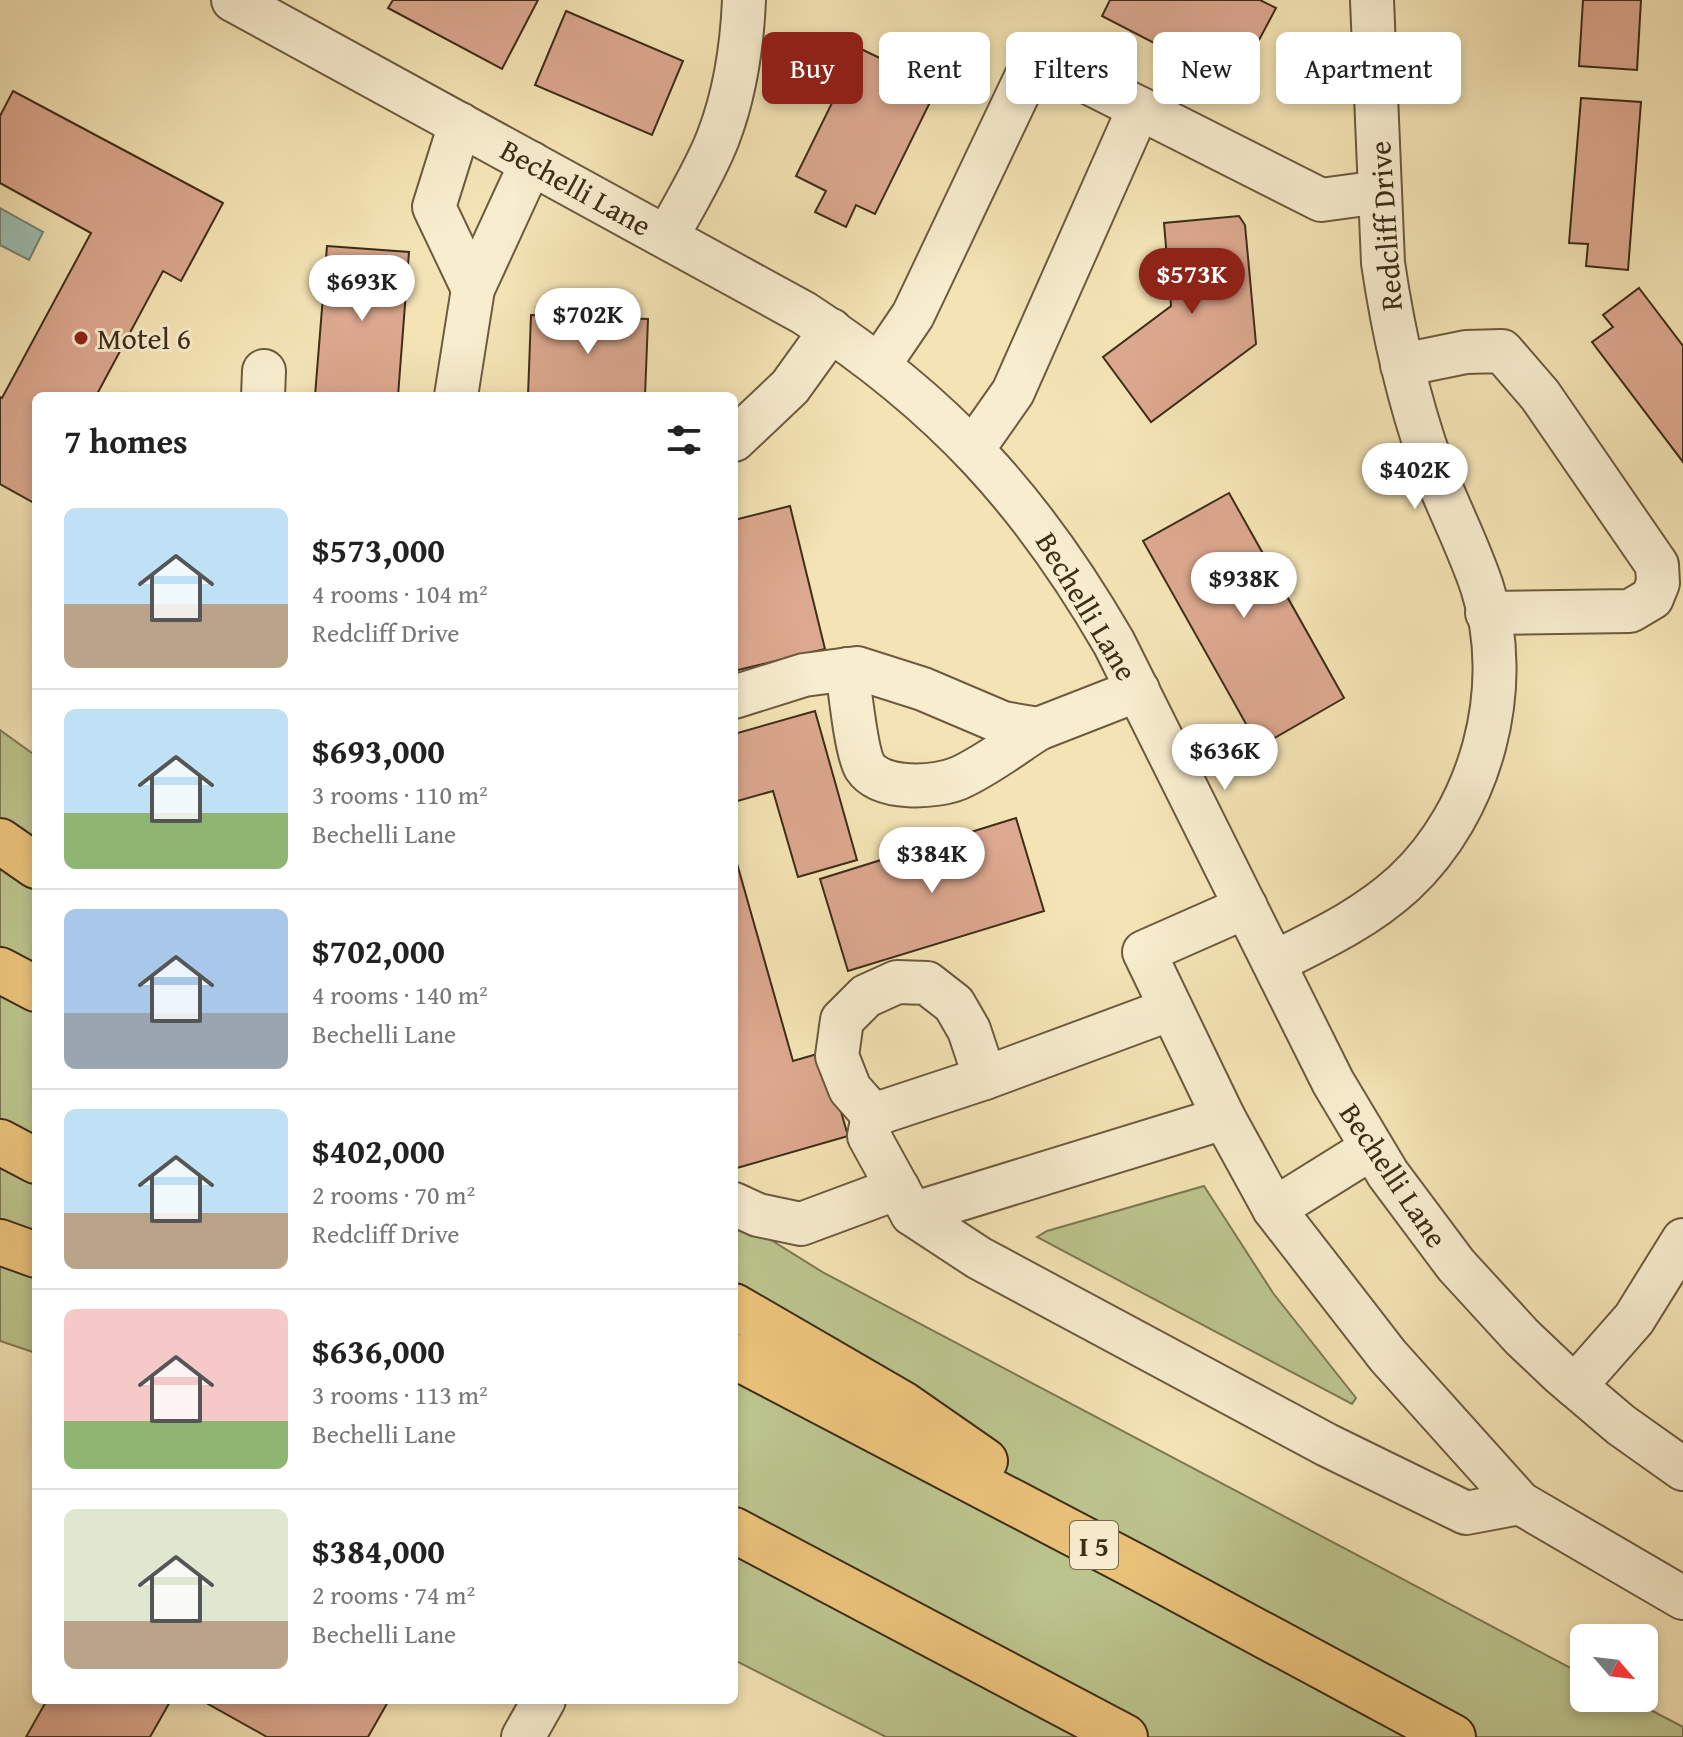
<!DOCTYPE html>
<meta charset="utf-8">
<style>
:root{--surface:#fff;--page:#f2f2f2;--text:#222;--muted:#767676;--line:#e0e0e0;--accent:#8f2418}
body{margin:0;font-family:"Gentium Book Plus",serif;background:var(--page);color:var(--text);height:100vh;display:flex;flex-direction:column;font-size:30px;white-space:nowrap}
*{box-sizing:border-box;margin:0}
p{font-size:26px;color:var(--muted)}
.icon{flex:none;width:44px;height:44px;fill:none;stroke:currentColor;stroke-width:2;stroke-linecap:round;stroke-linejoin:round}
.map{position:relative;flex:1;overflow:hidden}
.side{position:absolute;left:32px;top:392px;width:706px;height:1312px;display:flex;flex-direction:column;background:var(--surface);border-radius:12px;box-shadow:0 4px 12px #0003}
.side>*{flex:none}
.guide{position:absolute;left:762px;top:32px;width:760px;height:72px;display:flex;gap:16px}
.needle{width:52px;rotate:118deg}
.fabs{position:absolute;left:1570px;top:1624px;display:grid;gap:16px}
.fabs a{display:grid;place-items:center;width:88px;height:88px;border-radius:12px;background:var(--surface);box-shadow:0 4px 12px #0003;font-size:40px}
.price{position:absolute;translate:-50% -68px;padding:0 18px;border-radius:28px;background:#fff;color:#222;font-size:26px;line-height:52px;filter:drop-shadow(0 2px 4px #0008)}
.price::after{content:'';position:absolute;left:50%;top:48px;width:24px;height:18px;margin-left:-12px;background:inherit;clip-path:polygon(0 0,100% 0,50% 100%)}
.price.on{background:var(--accent);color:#fff}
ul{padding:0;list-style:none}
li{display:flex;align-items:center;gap:24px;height:200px;padding:0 32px}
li+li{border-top:2px solid var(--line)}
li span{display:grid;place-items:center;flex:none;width:224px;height:160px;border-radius:12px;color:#555}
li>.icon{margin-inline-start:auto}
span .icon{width:96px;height:96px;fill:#fffc;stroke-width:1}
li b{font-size:34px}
h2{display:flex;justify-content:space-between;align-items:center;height:96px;padding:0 32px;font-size:34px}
.pill{padding:0 28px;border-radius:12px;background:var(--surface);box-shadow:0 4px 12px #0003;font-size:28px;line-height:72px}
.pill.on{background:var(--accent);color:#fff}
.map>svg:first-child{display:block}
.green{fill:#bcc48d;stroke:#7d7852;stroke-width:2}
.water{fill:#9cbeaf;stroke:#768472;stroke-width:2}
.building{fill:#dca88f;stroke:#3e2d17;stroke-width:2}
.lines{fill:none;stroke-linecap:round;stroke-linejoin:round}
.minor-casing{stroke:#6c5b3e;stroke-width:46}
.highway-casing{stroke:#3e2d17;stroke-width:48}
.minor{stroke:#f8edcf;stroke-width:42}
.highway{stroke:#eac27a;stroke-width:44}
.poi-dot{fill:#8f2418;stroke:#f8edcf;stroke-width:3}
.labels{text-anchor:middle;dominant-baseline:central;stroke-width:6;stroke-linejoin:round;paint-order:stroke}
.shield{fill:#f8edcf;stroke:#76674e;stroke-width:2}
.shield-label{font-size:28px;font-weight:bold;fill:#3e2d17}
.street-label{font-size:30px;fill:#3e2d17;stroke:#f8edcf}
.poi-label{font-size:30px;fill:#3e2d17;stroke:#f8edcf;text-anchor:start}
</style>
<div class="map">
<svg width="1683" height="1737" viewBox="0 0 1683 1737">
<rect width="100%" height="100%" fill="#f4e4b5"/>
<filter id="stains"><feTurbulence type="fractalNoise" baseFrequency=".0025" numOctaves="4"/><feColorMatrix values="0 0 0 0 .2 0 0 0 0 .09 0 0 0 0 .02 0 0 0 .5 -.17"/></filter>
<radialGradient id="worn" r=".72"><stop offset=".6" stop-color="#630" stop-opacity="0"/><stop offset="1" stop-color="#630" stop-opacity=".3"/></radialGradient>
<g class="green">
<polygon points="0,730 36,756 36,1353 0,1341"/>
<polygon points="1204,1186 1273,1293 1356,1398 1352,1404 1037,1237 1047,1231"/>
<polygon points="734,1217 824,1273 1584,1675 1584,1698 1628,1698 1683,1727 1683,1737 886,1737 734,1660"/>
</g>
<polygon class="water" points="0,208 43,232 29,260 0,245"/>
<g class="building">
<polygon points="393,0 538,0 502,69 388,8"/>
<polygon points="1110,0 1260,0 1276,8 1235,85 1102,16"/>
<polygon points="1583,0 1641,0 1637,70 1579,66"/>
<polygon points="566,11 683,61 652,135 535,85"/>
<polygon points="859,48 938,86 875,214 856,205 846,227 815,212 826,191 796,176"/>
<polygon points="13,91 223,203 181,281 163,271 96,396 36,396 36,504 0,484 0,397 2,398 91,233 0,183 0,116"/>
<polygon points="1581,98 1641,102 1628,270 1586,266 1588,244 1569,243"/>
<polygon points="1239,216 1245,225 1256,344 1151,422 1103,357 1171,306 1164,223"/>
<polygon points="327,246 409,252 398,396 315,396"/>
<polygon points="1639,288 1683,346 1683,462 1592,342 1613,327 1603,315"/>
<polygon points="531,315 648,319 645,396 528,396"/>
<polygon points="1229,493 1344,698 1259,747 1143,541"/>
<polygon points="790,506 825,649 734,671 734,520"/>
<polygon points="815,711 857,860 798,877 773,791 734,802 734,734"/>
<polygon points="1016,818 1044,911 848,971 820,879"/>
<polygon points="734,853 793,1061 824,1052 848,1136 737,1168 734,1157"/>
<polygon points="47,1700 171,1700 150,1737 26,1737"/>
<polygon points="201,1700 389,1700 368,1737 267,1737"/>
</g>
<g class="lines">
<g class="minor-casing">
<g id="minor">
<path d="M233,0L804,313C943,403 1032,501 1114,643L1333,1082L1388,1174L1456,1265L1522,1337L1561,1374L1621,1425L1683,1469"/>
<polyline points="460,124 434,207 473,289"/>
<path d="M667,237C684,205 705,172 718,138C735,94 742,47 744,0"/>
<polyline points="879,365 913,315 1036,56 1321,200 1380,192"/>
<polyline points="1402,365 1466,352 1502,351 1540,395 1657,565 1658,583 1652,598 1630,611 1487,613"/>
<polyline points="263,396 264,371"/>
<polyline points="456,396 473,289 531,163"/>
<polyline points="734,440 790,387 831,330"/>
<polyline points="973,449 1013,392 1139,108"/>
<path d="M847,669C850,690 856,752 865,767C881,791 935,788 959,778C986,766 1013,745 1038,729"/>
<polyline points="734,697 804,675 857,668 923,689 1003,723 1038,729 1138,690"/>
<polyline points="1246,907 1144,952 1224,1118 1274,1209 1388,1356 1520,1503 1683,1598"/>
<path d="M1275,962C1321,939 1366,918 1404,883C1481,811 1515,688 1482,587C1468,545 1447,505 1431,463C1408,398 1393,331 1383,263L1372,0"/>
<polyline points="1171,1009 985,1078 873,1115 869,1136 912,1214 979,1258 1327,1445 1466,1513 1520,1503"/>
<polyline points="873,1115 850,1089 837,1056 842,1020 866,996 897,982 927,983 954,1004 969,1030 985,1078"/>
<polyline points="734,1204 758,1215 801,1224 898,1188"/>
<polyline points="1274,1209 1372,1148"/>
<polyline points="912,1214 1224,1118"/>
<polyline points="1575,1386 1634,1319 1683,1240"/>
<polyline points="523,1737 544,1700"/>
</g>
</g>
<g class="highway-casing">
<g id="highway">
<polyline points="0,841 36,866"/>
<polyline points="0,970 36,989"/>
<polyline points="0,1142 36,1161"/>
<polyline points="0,1242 36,1255"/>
<polyline points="734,1306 903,1404 985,1461"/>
<polyline points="734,1356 1135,1566 1453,1737"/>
<polyline points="734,1530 1125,1737"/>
</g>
</g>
<use href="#minor" class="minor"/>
<use href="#highway" class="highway"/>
</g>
<circle class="poi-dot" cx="81" cy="338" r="8"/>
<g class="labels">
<rect class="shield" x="1070" y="1521" width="48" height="48" rx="6"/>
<g class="shield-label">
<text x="1094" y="1545">I 5</text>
</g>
<g class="street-label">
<text transform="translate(576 187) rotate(29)">Bechelli Lane</text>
<text transform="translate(1385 226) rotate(-94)">Redcliff Drive</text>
<text transform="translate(1087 606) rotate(59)">Bechelli Lane</text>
<text transform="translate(1394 1175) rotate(56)">Bechelli Lane</text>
</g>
<g class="poi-label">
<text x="97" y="338">Motel 6</text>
</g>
</g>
<rect width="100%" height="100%" filter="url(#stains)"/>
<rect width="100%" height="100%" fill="url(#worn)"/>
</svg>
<div class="fabs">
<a><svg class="needle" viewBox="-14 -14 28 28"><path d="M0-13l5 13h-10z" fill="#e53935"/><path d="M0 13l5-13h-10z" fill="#767676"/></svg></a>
</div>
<b class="price on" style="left:1192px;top:316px">$573K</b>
<b class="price" style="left:362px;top:323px">$693K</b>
<b class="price" style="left:588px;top:356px">$702K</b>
<b class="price" style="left:1415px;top:511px">$402K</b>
<b class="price" style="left:1244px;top:620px">$938K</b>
<b class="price" style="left:1225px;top:792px">$636K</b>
<b class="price" style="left:932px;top:895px">$384K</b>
<div class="guide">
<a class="pill on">Buy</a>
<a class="pill">Rent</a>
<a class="pill">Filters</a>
<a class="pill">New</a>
<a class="pill">Apartment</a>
</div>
<section class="side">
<h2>7 homes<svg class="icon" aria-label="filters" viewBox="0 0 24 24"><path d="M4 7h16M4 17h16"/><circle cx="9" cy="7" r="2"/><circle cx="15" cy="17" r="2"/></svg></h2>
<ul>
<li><span style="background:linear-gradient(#bfe0f5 60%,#b9a48a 0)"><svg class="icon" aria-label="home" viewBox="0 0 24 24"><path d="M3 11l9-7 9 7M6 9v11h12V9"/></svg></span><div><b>$573,000</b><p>4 rooms · 104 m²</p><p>Redcliff Drive</p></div></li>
<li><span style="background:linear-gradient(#bfe0f5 65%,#8fb573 0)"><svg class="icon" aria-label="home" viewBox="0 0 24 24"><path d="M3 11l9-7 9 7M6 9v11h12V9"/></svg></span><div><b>$693,000</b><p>3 rooms · 110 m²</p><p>Bechelli Lane</p></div></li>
<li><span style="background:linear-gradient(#a9c7e8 65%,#9aa5b1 0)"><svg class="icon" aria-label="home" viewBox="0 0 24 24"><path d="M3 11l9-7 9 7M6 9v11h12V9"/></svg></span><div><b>$702,000</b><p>4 rooms · 140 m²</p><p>Bechelli Lane</p></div></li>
<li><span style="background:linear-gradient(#bfe0f5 65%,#b9a48a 0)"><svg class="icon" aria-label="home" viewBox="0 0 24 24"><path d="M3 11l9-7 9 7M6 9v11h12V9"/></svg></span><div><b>$402,000</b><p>2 rooms · 70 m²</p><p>Redcliff Drive</p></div></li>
<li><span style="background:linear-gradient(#f6c9c9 70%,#8fb573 0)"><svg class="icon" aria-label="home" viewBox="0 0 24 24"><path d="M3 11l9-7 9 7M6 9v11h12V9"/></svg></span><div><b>$636,000</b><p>3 rooms · 113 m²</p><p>Bechelli Lane</p></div></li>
<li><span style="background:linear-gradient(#dfe7d0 70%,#b9a48a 0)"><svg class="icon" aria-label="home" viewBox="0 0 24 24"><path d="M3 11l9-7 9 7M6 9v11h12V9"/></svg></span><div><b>$384,000</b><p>2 rooms · 74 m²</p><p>Bechelli Lane</p></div></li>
</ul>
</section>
</div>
